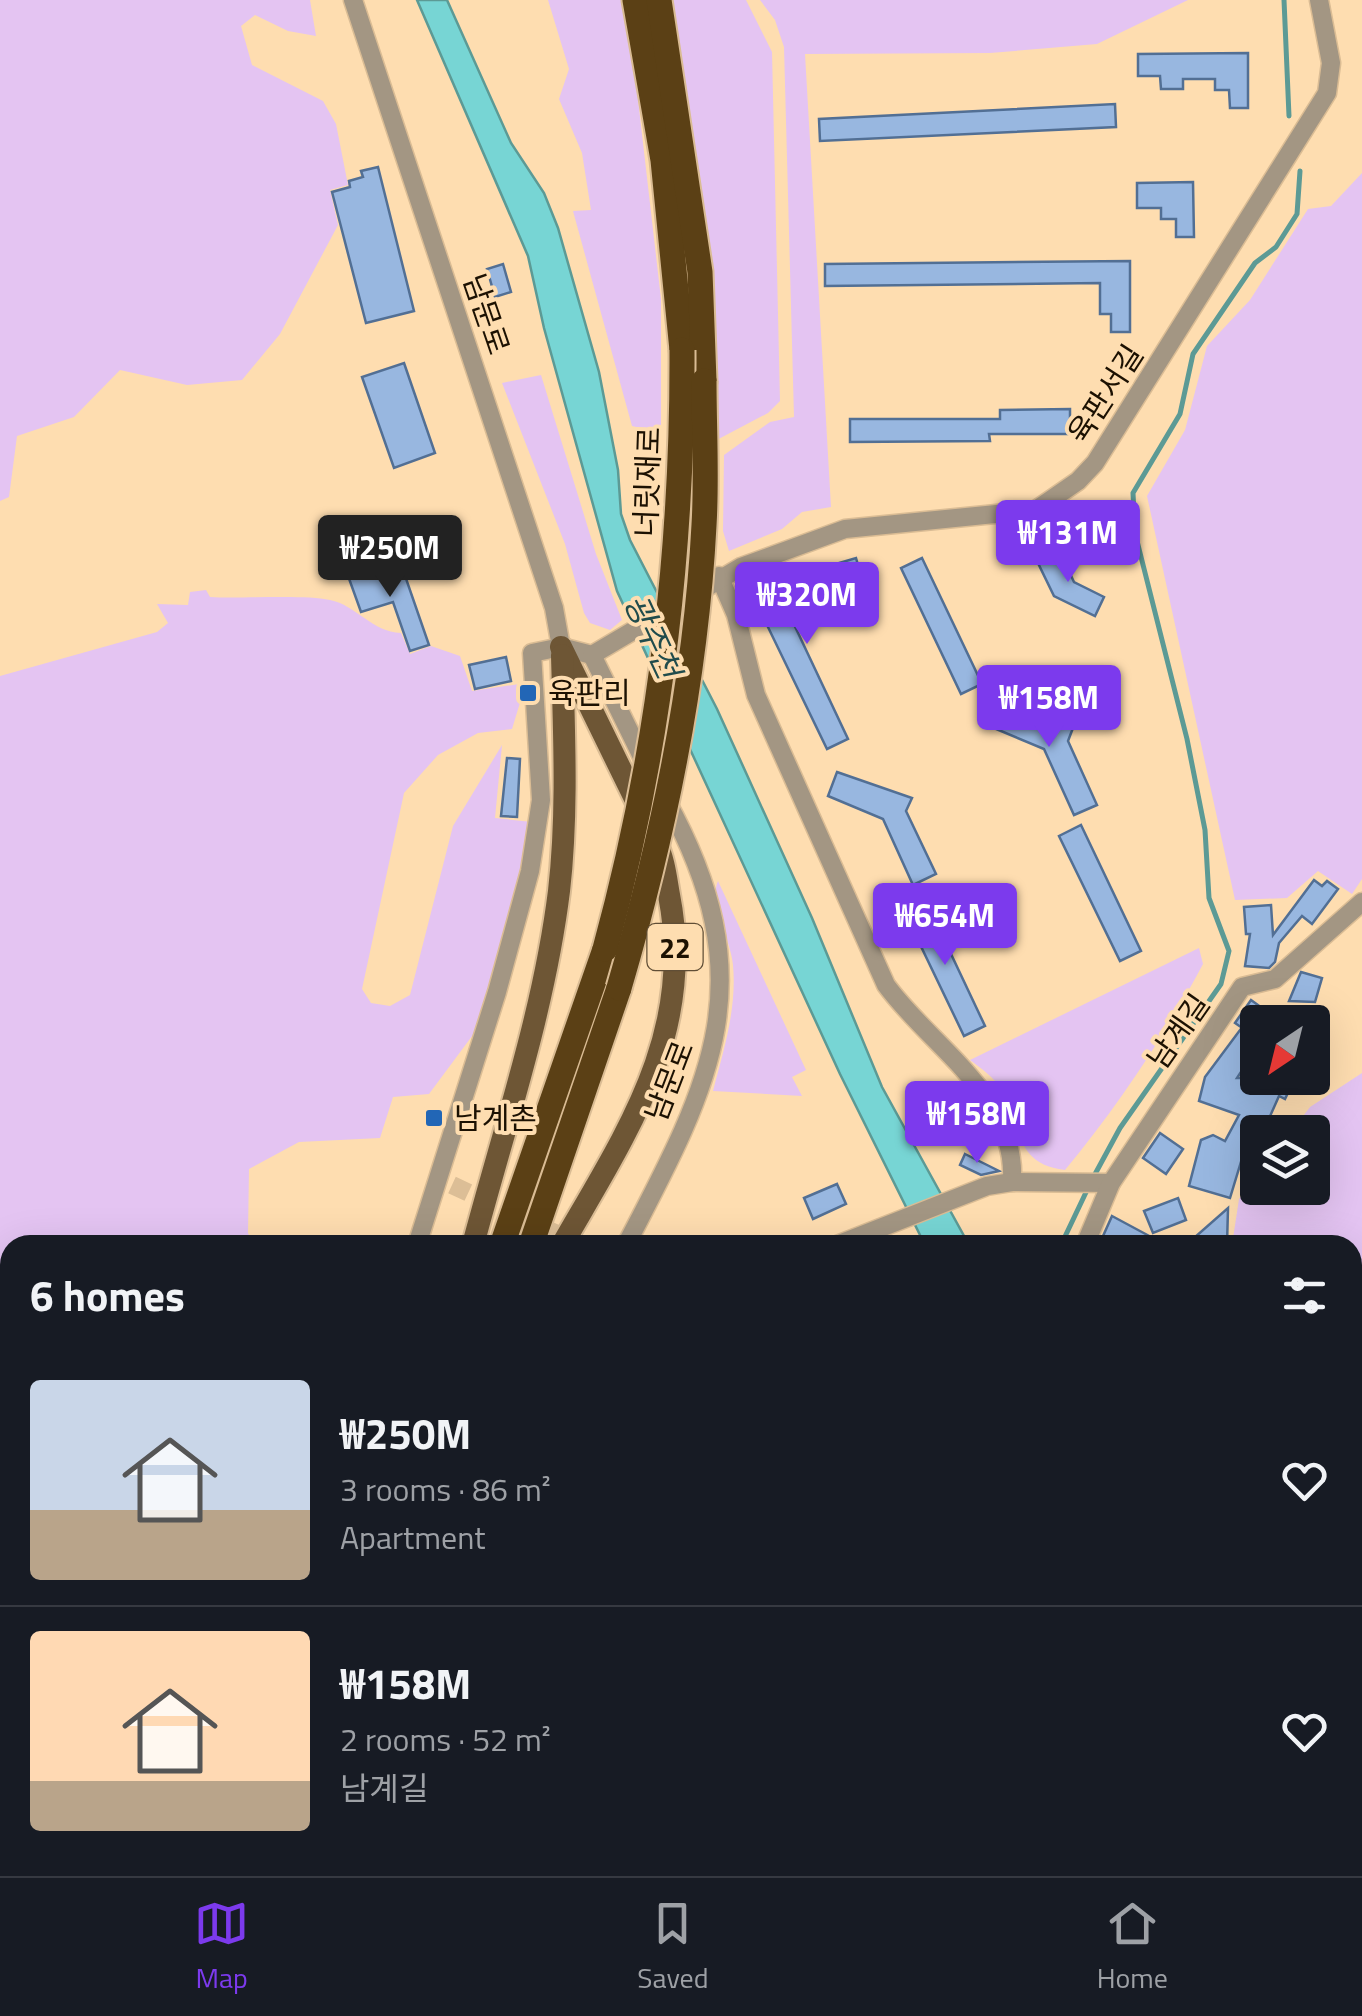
<!DOCTYPE html>
<meta charset="utf-8">
<style>
:root{--surface:#171b24;--page:#242831;--text:#f1f3f6;--muted:#9ea1a6;--line:#363941;--accent:#7c3aed}
body{margin:0;font-family:"Titillium Web","Noto Sans KR",sans-serif;background:var(--page);color:var(--text);height:100vh;display:flex;flex-direction:column;font-size:38px;white-space:nowrap}
*{box-sizing:border-box;margin:0}
p{font-size:32px;color:var(--muted)}
.icon{flex:none;width:55px;height:55px;fill:none;stroke:currentColor;stroke-width:2;stroke-linecap:round;stroke-linejoin:round}
.map{position:relative;flex:1;overflow:hidden}
.panel{position:absolute;left:0px;top:1235px;width:1362px;height:642px;display:flex;flex-direction:column;background:var(--surface);border-radius:30px 30px 0 0;box-shadow:0 10px 40px #0002}
.panel>*{flex:none}
.needle{width:65px;rotate:215deg}
.tools{position:absolute;left:1240px;top:1005px;display:grid;gap:20px}
.tools a{display:grid;place-items:center;width:90px;height:90px;border-radius:10px;background:var(--surface);box-shadow:0 10px 40px #0002;font-size:50px}
.price{position:absolute;translate:-50% -85px;padding:0 22px;border-radius:10px;background:var(--accent);color:#fff;font-size:32px;line-height:65px;filter:drop-shadow(0 2px 5px #0008)}
.price::after{content:'';position:absolute;left:50%;top:60px;width:30px;height:22px;margin-left:-15px;background:inherit;clip-path:polygon(0 0,100% 0,50% 100%)}
.price.current{background:#222;color:#fff}
ul{padding:0;list-style:none}
li{display:flex;align-items:center;gap:30px;height:250px;padding:0 30px}
li+li{border-top:2px solid var(--line)}
li span{display:grid;place-items:center;flex:none;width:280px;height:200px;border-radius:10px;color:#555}
li>.icon{margin-inline-start:auto}
span .icon{width:120px;height:120px;fill:#fffc;stroke-width:1}
li b{font-size:42px}
h2{display:flex;justify-content:space-between;align-items:center;height:120px;padding:0 30px;font-size:42px}
.menu{display:flex;justify-content:space-around;align-items:center;height:140px;border-top:2px solid var(--line);background:var(--surface);font-size:28px;color:var(--muted)}
.menu a{display:grid;justify-items:center;gap:5px}
.menu .current{color:var(--accent)}
.map>svg:first-child{display:block}
.green{fill:#e4c4f2}
.water{fill:#77d5d4;stroke:#5c9a95;stroke-width:2.5}
.lines{fill:none;stroke-linecap:round;stroke-linejoin:round}
.stream{stroke:#5c9a95;stroke-width:5}
.building{fill:#98b7e0;stroke:#526f94;stroke-width:2.5}
.minor-tunnel{stroke:#dcbe96;stroke-width:18;stroke-dasharray:18 9;stroke-linecap:butt}
.minor-casing{stroke:#dabc94;stroke-width:21}
.major-casing{stroke:#dabc94;stroke-width:26}
.highway-casing{stroke:#dabc94;stroke-width:29}
.minor{stroke:#a39683;stroke-width:18}
.major{stroke:#6e5635;stroke-width:22}
.highway{stroke:#5b4015;stroke-width:25}
.highway-bridge-casing{stroke:#dabc94;stroke-width:29;stroke-linecap:butt}
.highway-bridge{stroke:#5b4015;stroke-width:25}
.poi-dot{fill:#2266b6;stroke:#feddb0;stroke-width:4}
.labels{text-anchor:middle;dominant-baseline:central;stroke-width:8;stroke-linejoin:round;paint-order:stroke}
.shield{fill:#feddb0;stroke:#604e36;stroke-width:2.5}
.shield-label{font-size:28px;font-weight:bold;fill:#1c1102}
.street-label{font-size:30px;fill:#1c1102;stroke:#feddb0}
.poi-label{font-size:30px;fill:#1c1102;stroke:#feddb0;text-anchor:start}
.water-label{font-size:32px;font-style:italic;fill:#214c4c;stroke:#feddb0}
</style>
<div class="map">
<svg width="1362" height="1876" viewBox="0 0 1362 1876">
<rect width="100%" height="100%" fill="#feddb0"/>
<g class="green">
<polygon points="0,0 310,0 316,36 288,31 255,15 241,26 252,65 323,101 336,124 348,185 330,190 338,225 280,334 242,380 187,385 120,370 74,417 17,436 9,497 0,501"/>
<polygon points="548,0 622,0 631,39 661,299 661,433 632,426 573,211 591,210 582,153 559,99 569,69"/>
<polygon points="671,0 746,0 772,52 780,401 768,413 711,443 701,183"/>
<polygon points="760,0 1188,0 1097,44 990,53 805,54 831,507 802,512 782,529 729,551 723,531 724,455 770,422 794,417 784,47 775,20"/>
<polygon points="1362,173 1362,879 1352,894 1318,871 1287,898 1235,900 1147,496 1185,430 1207,346 1250,300 1308,209 1331,206"/>
<polygon points="541,375 596,554 622,620 610,630 590,623 584,613 565,544 502,383"/>
<path d="M206,590L210,597C243,599 303,594 330,600C356,605 372,632 401,633L410,654L431,646L460,656L472,691L526,683L512,729L478,733L438,755L404,793L362,989L371,1003L390,1006L410,995L453,826L502,745L495,818L532,822L481,1024L429,1094L393,1097L380,1138L299,1142L249,1169L248,1233L254,1245H10V1633L0,1641V676L157,632L168,623L157,604L188,605L190,592Z"/>
<path d="M718,881L806,1070L792,1077L802,1096L713,1091C724,1049 737,1008 733,965C731,941 709,900 718,881Z"/>
<path d="M1199,948L1203,964C1164,1037 1118,1106 1065,1170C1008,1163 1025,1118 995,1081C988,1073 978,1066 970,1060Z"/>
<polygon points="1362,1073 1362,1452 1352,1446 1352,1245 1232,1245 1239,1199 1257,1175 1258,1188 1312,1188 1312,1132 1291,1132 1310,1107"/>
<polygon points="1352,1461 1362,1466 1362,1562 1353,1553"/>
<polygon points="1353,1574 1362,1583 1362,1876 786,1876 799,1868 1352,1868"/>
<polygon points="0,1815 10,1822 10,1868 73,1868 80,1876 0,1876"/>
</g>
<g class="water">
<polygon points="417,0 447,0 511,143 544,193 558,228 599,372 618,470 621,514 630,540 717,709 812,918 882,1087 969,1245 925,1245 840,1074 617,591 544,328 528,256"/>
<polygon points="735,1868 799,1868 786,1876 727,1876"/>
</g>
<g class="lines">
<g class="stream">
<polyline points="1284,0 1289,116"/>
<polyline points="1094,1176 1120,1128 1221,984 1229,951 1209,898 1205,830 1187,739 1135,533 1133,493 1180,414 1193,354 1255,263 1276,247 1297,214 1300,171"/>
<polyline points="1061,1245 1089,1186"/>
<polyline points="1352,1564 1362,1573"/>
</g>
</g>
<g class="building">
<polygon points="1248,53 1248,108 1230,108 1229,90 1215,90 1215,79 1183,79 1183,89 1161,89 1160,76 1138,76 1138,54"/>
<polygon points="1115,104 1116,127 820,141 819,119"/>
<polygon points="378,167 414,311 366,323 332,192 350,187 349,181 363,177 361,171"/>
<polygon points="1193,182 1194,237 1176,237 1176,219 1161,219 1161,208 1137,208 1137,183"/>
<polygon points="1130,261 1130,332 1111,332 1111,314 1100,314 1100,283 825,286 825,264"/>
<polygon points="503,264 511,292 495,297 487,269"/>
<polygon points="404,363 435,453 394,468 362,377"/>
<polygon points="1070,409 1070,434 989,434 990,441 850,442 850,419 1000,419 1000,410"/>
<polygon points="1059,550 1074,582 1104,597 1095,616 1054,596 1037,561"/>
<polygon points="856,558 860,572 782,599 848,739 827,749 766,623 776,619 762,591 795,576"/>
<polygon points="922,558 982,684 961,694 901,568"/>
<polygon points="370,565 374,576 402,567 429,645 410,651 393,602 361,612 347,573"/>
<polygon points="506,657 511,681 475,689 469,665"/>
<polygon points="999,702 1073,728 1068,741 1097,805 1074,815 1044,749 989,726"/>
<polygon points="507,758 520,759 517,817 501,816"/>
<polygon points="837,772 912,798 906,811 936,874 913,885 883,819 828,796"/>
<polygon points="1081,825 1141,951 1120,961 1059,836"/>
<polygon points="1314,880 1322,886 1327,881 1338,889 1312,924 1302,916 1279,943 1275,962 1269,968 1245,966 1250,934 1246,934 1244,907 1271,905 1273,935"/>
<polygon points="926,901 985,1026 964,1036 904,911"/>
<polygon points="1301,972 1322,978 1315,1002 1289,1001"/>
<polygon points="1251,1000 1269,1013 1248,1032 1235,1023"/>
<polygon points="1240,1030 1258,1046 1237,1078 1295,1078 1285,1099 1279,1096 1263,1132 1258,1132 1249,1155 1244,1152 1230,1198 1189,1186 1201,1140 1213,1135 1225,1141 1239,1115 1199,1101 1205,1077"/>
<polygon points="1160,1133 1183,1149 1166,1174 1143,1158"/>
<polygon points="965,1154 999,1171 981,1175 960,1165"/>
<polygon points="837,1184 846,1204 813,1219 804,1198"/>
<polygon points="1178,1198 1186,1220 1153,1233 1144,1211"/>
<polygon points="1228,1208 1227,1245 1186,1245"/>
<polygon points="1112,1216 1166,1245 1099,1245"/>
</g>
<g class="lines">
<polyline class="minor-tunnel" points="452,1185 581,1245"/>
<g class="minor-casing">
<g id="minor">
<polyline points="353,0 554,608 561,647"/>
<path d="M719,576L736,615L756,695L886,985C931,1047 1017,1095 1012,1182"/>
<polyline points="561,647 592,655 741,567 845,529 1036,510 1078,481 1095,463 1327,93 1331,63 1319,0"/>
<polyline points="592,655 648,769"/>
<polyline points="417,1245 497,992 530,871 541,800 532,653 561,647"/>
<path d="M626,1245C713,1079 765,980 666,800"/>
<polyline points="837,1245 987,1186 1012,1182 1111,1183"/>
<polyline points="1085,1245 1111,1183 1242,987 1275,979 1362,902"/>
<polyline points="665,1876 672,1868"/>
</g>
</g>
<g class="major-casing">
<g id="major">
<polyline points="561,647 643,815"/>
<path d="M473,1245C504,1128 544,1012 559,891C568,813 564,733 562,655"/>
<path d="M562,1245C627,1132 696,1032 669,895C666,878 664,859 656,843"/>
<polyline points="239,1876 243,1868"/>
<polyline points="283,1876 286,1868"/>
</g>
</g>
<g class="highway-casing">
<g id="highway">
<polyline points="635,0 663,160 682,350"/>
<polyline points="659,0 700,272 704,381"/>
<polyline points="502,1245 605,949"/>
<polyline points="531,1245 619,988"/>
</g>
</g>
<use href="#minor" class="minor"/>
<use href="#major" class="major"/>
<use href="#highway" class="highway"/>
<g class="highway-bridge-casing">
<g id="highway-bridge">
<path d="M605,949C659,752 683,555 682,350"/>
<path d="M619,988C663,838 696,681 704,525C707,477 704,429 704,381"/>
</g>
</g>
<use href="#highway-bridge" class="highway-bridge"/>
</g>
<g class="poi-dot">
<rect x="518" y="683" width="20" height="20" rx="5"/>
<rect x="424" y="1108" width="20" height="20" rx="5"/>
</g>
<g class="labels">
<rect class="shield" x="647.5" y="924" width="55" height="46" rx="8"/>
<g class="shield-label">
<text x="675" y="947">22</text>
</g>
<g class="street-label">
<text transform="translate(487 314) rotate(71)">남문로</text>
<text transform="translate(1105 394) rotate(-57)">육판서길</text>
<text transform="translate(647 482) rotate(-88)">너릿재로</text>
<text transform="translate(1178 1031) rotate(-55)">남계길</text>
<text transform="translate(669 1081) rotate(-69)">남문로</text>
</g>
<g class="poi-label">
<text x="548" y="693">육판리</text>
<text x="454" y="1118">남계촌</text>
</g>
<g class="water-label">
<text transform="translate(653 636) rotate(65)">광주천</text>
</g>
</g>
</svg>
<div class="tools">
<a><svg class="needle" viewBox="-14 -14 28 28"><path d="M0-13l5 13h-10z" fill="#e53935"/><path d="M0 13l5-13h-10z" fill="#9ea1a6"/></svg></a>
<a><svg class="icon" aria-label="layers" viewBox="0 0 24 24"><path d="M12 4l9 5-9 5-9-5zM3 14l9 5 9-5"/></svg></a>
</div>
<b class="price" style="left:1068px;top:585px">₩131M</b>
<b class="price current" style="left:390px;top:600px">₩250M</b>
<b class="price" style="left:807px;top:647px">₩320M</b>
<b class="price" style="left:1049px;top:750px">₩158M</b>
<b class="price" style="left:945px;top:968px">₩654M</b>
<b class="price" style="left:977px;top:1166px">₩158M</b>
<section class="panel">
<h2>6 homes<svg class="icon" aria-label="filters" viewBox="0 0 24 24"><path d="M4 7h16M4 17h16"/><circle cx="9" cy="7" r="2"/><circle cx="15" cy="17" r="2"/></svg></h2>
<ul>
<li><span style="background:linear-gradient(#c9d6e8 65%,#b9a48a 0)"><svg class="icon" aria-label="home" viewBox="0 0 24 24"><path d="M3 11l9-7 9 7M6 9v11h12V9"/></svg></span><div><b>₩250M</b><p>3 rooms · 86 m²</p><p>Apartment</p></div><svg class="icon" aria-label="heart" viewBox="0 0 24 24"><path d="M12 20l-8-8c-3-5 5-10 8-4 3-6 11-1 8 4z"/></svg></li>
<li><span style="background:linear-gradient(#ffd9b3 75%,#b9a48a 0)"><svg class="icon" aria-label="home" viewBox="0 0 24 24"><path d="M3 11l9-7 9 7M6 9v11h12V9"/></svg></span><div><b>₩158M</b><p>2 rooms · 52 m²</p><p>남계길</p></div><svg class="icon" aria-label="heart" viewBox="0 0 24 24"><path d="M12 20l-8-8c-3-5 5-10 8-4 3-6 11-1 8 4z"/></svg></li>
</ul>
</section>
</div>
<nav class="menu">
<a class="current"><svg class="icon" aria-label="map" viewBox="0 0 24 24"><path d="M3 6l6-2 6 2 6-2v14l-6 2-6-2-6 2zM9 4v14M15 6v14"/></svg>Map</a>
<a><svg class="icon" aria-label="saved" viewBox="0 0 24 24"><path d="M7 4h10v16l-5-4-5 4z"/></svg>Saved</a>
<a><svg class="icon" aria-label="home" viewBox="0 0 24 24"><path d="M3 11l9-7 9 7M6 9v11h12V9"/></svg>Home</a>
</nav>
